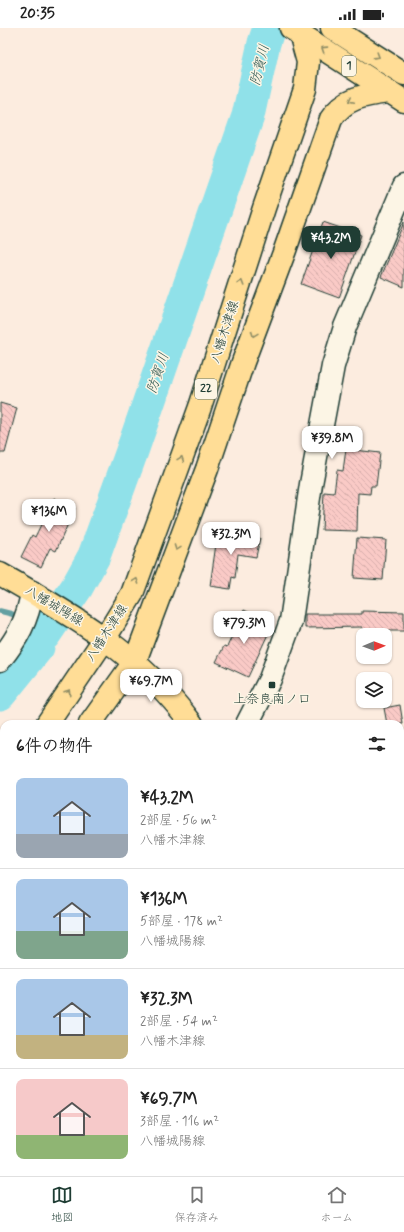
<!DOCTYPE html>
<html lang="ja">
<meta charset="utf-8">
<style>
:root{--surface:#fff;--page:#f6f6f6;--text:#222;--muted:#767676;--line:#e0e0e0;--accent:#1f3d34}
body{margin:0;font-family:Mynerve,"Klee One",sans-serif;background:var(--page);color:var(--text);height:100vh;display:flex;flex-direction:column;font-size:15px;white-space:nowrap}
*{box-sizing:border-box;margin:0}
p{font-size:13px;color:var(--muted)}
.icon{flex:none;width:22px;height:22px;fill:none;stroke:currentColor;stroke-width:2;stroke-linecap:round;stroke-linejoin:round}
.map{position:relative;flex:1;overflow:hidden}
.sheet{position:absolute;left:0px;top:692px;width:404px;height:456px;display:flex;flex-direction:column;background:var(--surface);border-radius:12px 12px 0 0;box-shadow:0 1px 3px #0004}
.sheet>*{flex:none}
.needle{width:26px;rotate:89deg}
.buttons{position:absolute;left:356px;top:600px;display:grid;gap:8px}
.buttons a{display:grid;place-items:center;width:36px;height:36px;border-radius:8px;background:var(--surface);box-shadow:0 1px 3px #0004;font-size:20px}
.price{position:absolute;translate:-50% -34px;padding:0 9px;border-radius:8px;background:#fff;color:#222;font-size:13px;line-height:26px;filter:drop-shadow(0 1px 2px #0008)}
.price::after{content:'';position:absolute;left:50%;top:24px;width:12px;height:9px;margin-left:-6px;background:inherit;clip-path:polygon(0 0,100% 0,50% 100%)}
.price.selected{background:var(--accent);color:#fff}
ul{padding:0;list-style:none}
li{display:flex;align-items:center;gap:12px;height:100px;padding:0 16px}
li+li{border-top:1px solid var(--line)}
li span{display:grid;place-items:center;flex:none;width:112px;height:80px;border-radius:8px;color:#555}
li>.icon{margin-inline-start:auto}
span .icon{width:48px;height:48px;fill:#fffc;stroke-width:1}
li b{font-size:17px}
h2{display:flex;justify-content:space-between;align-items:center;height:48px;padding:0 16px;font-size:17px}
.status{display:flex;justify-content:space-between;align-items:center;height:28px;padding:0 20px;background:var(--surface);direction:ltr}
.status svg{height:11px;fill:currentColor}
.menu{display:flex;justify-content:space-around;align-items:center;height:56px;border-top:1px solid var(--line);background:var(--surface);font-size:11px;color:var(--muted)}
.menu a{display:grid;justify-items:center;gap:2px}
.menu .selected{color:var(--accent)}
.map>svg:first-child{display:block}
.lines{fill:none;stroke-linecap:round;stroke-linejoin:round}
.stream{stroke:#639fa1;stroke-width:5.5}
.river{stroke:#90e1e9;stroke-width:33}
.building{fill:url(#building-back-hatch);stroke:#1f3d34}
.minor-casing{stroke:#1f3d34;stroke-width:25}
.major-casing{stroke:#1f3d34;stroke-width:25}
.highway-casing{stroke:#1f3d34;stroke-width:25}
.minor{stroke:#fcf5e5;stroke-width:22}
.major{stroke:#ffdd96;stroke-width:22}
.highway{stroke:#ffdd96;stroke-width:22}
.oneway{stroke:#8f8d65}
.poi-dot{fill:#1f3d34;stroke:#fcf5e5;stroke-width:1.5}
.labels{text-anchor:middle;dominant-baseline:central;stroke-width:3;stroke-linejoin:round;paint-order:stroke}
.shield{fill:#fcf5e5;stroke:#617469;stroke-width:1}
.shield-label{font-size:12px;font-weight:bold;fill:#1f3d34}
.street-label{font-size:13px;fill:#1f3d34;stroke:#fcf5e5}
.poi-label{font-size:13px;fill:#1f3d34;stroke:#fcf5e5}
.water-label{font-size:14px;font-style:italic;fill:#365e58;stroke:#fcf5e5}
</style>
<div class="status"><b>20:35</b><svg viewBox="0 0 49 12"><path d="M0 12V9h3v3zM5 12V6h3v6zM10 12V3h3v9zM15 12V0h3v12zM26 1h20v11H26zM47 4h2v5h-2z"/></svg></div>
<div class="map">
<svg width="404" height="1148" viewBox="0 0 404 1148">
<defs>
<pattern id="building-back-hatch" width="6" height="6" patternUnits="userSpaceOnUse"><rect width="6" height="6" fill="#facac6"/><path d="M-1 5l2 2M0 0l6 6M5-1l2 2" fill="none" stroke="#d6aeab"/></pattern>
</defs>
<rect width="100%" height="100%" fill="#fcecdf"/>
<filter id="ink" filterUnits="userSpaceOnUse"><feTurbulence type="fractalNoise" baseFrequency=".025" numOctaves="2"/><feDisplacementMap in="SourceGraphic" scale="8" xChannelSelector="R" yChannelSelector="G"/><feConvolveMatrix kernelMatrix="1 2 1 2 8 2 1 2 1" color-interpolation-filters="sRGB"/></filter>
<g filter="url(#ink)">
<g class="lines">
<g class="stream">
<polyline points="0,583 12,586 20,591"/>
<polyline points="27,595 45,606"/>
</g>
<polyline class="river" points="0,666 38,619 38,613 45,606 77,559 94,528 131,426 248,88 264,15 269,0"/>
</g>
<g class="building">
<polygon points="323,194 361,207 339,270 301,256"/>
<polygon points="404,194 404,259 381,249"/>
<polygon points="0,375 17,380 5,425 0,425"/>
<polygon points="346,421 380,425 376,458 371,458 370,466 358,465 357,503 322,502 324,464 334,465 337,442 343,443"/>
<polygon points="54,470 75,480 56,523 50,520 41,539 21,529 32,507 35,509"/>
<polygon points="218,502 260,510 256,529 238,526 235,550 232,549 230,561 210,558"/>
<polygon points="357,510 386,512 383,552 354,550"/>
<polygon points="244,582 260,590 256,599 269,604 248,649 216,634 224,618 227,619"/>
<polygon points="362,583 404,584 404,603 362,603 362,599 305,600 305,586 362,586"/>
<polygon points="400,677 403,696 387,696 384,680"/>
</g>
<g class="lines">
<g class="minor-casing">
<g id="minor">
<path d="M0,632C17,611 28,592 32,564"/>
<polyline points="247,696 270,651 291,593 311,456 333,338 345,299 404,158"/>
<polyline points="0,1036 4,1031"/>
<polyline points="400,1058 404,1056"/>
<polyline points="12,1144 16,1148"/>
<polyline points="273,1144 275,1148"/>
</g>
</g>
<g class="major-casing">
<g id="major">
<path d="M0,546C73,587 141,627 192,696"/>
<polyline points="47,696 105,610 132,566 174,451 200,379 264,180 305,61 308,34 300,5"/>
<path d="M90,696L135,633L207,441L243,334L285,222L331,91C345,69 365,67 389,64"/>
<polyline points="0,756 4,751"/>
<polyline points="0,809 4,804"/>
<polyline points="400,982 404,991"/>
</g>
</g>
<g class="highway-casing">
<g id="highway">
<polyline points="291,0 404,73"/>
<polyline points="332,0 404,46"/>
</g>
</g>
<use href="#minor" class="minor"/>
<use href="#major" class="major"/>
<use href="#highway" class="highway"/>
</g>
<defs><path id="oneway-chevron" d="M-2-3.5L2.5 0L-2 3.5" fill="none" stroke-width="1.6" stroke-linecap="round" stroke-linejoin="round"/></defs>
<g class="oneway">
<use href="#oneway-chevron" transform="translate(324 21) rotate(-147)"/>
<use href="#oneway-chevron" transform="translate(377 28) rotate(32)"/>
<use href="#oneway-chevron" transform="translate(351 72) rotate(154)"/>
<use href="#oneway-chevron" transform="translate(241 255) rotate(-73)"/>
<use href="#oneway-chevron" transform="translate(254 306) rotate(111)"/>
<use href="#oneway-chevron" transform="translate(181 431) rotate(-70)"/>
<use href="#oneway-chevron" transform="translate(177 520) rotate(110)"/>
<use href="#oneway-chevron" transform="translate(136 553) rotate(-70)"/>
<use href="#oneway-chevron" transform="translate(68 664) rotate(-56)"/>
</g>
</g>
<rect class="poi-dot" x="268" y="653" width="8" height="8" rx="2"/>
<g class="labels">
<g class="shield">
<rect x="342" y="28" width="14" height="20" rx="3"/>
<rect x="195" y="351" width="22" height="20" rx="3"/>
</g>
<g class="shield-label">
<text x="349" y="38">1</text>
<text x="206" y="361">22</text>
</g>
<g class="street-label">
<text transform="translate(225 304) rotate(-72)">八幡木津線</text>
<text transform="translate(54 578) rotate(31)">八幡城陽線</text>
<text transform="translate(107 605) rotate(-57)">八幡木津線</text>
</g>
<g class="poi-label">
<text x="272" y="671">上奈良南ノ口</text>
</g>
<g class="water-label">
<text transform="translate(260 37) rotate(-76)">防賀川</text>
<text transform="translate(158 345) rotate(-71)">防賀川</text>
</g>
</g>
</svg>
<div class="buttons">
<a><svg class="needle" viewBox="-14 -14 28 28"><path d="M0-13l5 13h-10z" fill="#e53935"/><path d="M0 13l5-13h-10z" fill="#767676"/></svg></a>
<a><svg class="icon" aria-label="layers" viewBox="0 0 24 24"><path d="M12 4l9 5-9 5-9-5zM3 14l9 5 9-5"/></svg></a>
</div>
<b class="price selected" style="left:331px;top:232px">¥43.2M</b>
<b class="price" style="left:332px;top:432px">¥39.8M</b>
<b class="price" style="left:49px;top:505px">¥136M</b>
<b class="price" style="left:231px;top:528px">¥32.3M</b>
<b class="price" style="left:244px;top:617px">¥79.3M</b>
<b class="price" style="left:151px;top:675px">¥69.7M</b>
<section class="sheet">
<h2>6件の物件<svg class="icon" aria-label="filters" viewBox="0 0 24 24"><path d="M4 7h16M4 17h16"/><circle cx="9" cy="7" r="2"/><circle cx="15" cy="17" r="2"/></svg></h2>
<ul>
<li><span style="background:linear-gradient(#a9c7e8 70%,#9aa5b1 0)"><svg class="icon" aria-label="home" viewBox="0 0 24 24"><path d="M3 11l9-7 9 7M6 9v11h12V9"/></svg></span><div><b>¥43.2M</b><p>2部屋 · 56 m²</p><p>八幡木津線</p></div></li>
<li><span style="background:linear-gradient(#a9c7e8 65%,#7fa58c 0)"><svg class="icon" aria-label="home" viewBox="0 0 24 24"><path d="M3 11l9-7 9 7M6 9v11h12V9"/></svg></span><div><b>¥136M</b><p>5部屋 · 178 m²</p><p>八幡城陽線</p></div></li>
<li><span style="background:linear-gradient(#a9c7e8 70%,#c2b280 0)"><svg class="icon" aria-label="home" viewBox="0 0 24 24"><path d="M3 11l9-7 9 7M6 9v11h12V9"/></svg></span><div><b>¥32.3M</b><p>2部屋 · 54 m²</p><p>八幡木津線</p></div></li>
<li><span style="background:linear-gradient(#f6c9c9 70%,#8fb573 0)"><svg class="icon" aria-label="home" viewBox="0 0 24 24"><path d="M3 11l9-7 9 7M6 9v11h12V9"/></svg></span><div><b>¥69.7M</b><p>3部屋 · 116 m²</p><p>八幡城陽線</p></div></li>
</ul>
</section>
</div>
<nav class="menu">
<a class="selected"><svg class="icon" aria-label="map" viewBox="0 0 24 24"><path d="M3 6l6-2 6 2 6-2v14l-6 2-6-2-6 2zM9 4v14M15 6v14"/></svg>地図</a>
<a><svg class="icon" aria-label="saved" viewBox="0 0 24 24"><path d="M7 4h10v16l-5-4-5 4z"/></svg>保存済み</a>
<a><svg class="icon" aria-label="home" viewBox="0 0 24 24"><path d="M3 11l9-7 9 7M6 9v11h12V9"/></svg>ホーム</a>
</nav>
